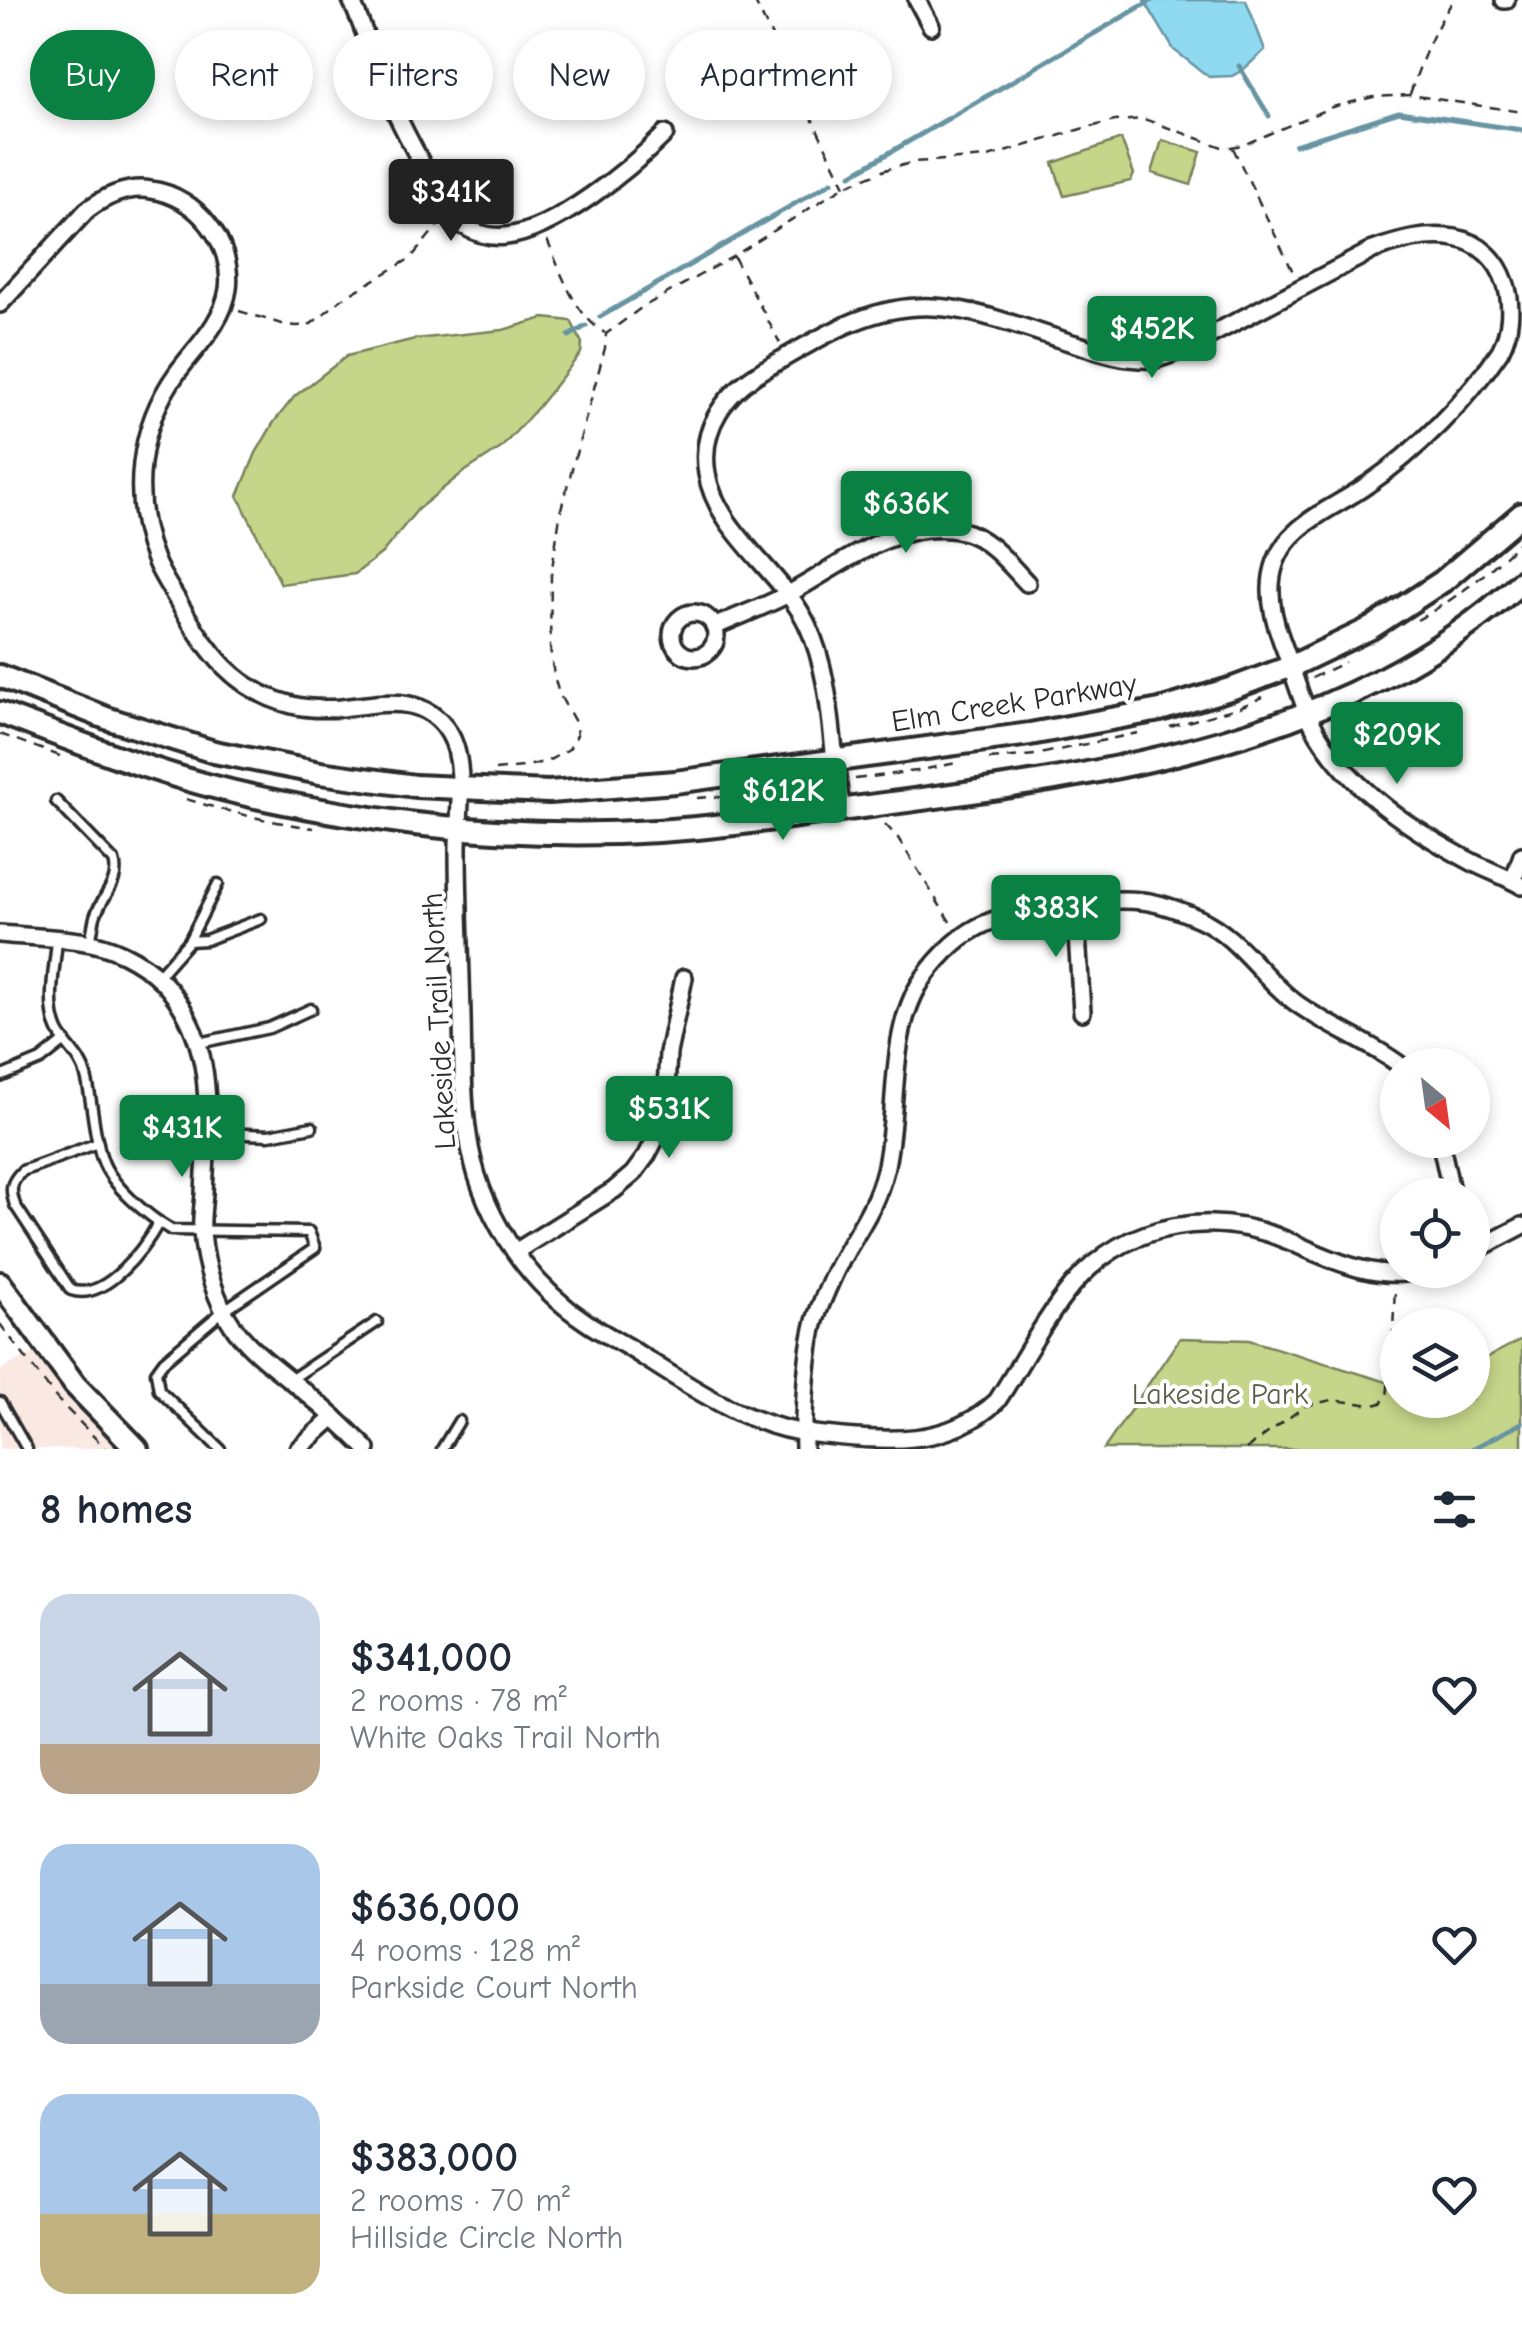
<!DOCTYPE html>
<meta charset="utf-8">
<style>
:root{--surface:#fff;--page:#f2f2f3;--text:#1f2937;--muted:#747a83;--accent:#0b8043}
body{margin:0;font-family:"Comic Neue",sans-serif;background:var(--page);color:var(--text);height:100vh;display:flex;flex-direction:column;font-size:38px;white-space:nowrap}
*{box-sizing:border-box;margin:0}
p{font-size:32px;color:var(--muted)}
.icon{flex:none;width:55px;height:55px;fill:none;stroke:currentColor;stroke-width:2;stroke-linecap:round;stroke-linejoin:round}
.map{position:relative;height:1449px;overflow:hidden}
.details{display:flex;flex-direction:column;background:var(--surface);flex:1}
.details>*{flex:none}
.hud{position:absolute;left:30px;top:30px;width:1000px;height:90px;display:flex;gap:20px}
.needle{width:65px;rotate:151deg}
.buttons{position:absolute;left:1380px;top:1048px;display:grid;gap:20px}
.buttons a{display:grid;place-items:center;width:110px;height:110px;border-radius:50%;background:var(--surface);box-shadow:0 5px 15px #0003;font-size:50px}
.price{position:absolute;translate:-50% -85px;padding:0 22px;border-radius:10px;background:var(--accent);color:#fff;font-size:32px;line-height:65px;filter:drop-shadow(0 2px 5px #0008)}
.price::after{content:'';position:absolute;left:50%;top:60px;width:30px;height:22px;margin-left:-15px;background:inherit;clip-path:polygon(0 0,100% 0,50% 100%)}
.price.on{background:#222;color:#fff}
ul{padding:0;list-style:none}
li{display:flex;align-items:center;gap:30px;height:250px;padding:0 40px}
li span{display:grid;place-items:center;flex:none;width:280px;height:200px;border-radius:30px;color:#555}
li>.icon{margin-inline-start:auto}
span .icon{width:120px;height:120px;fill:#fffc;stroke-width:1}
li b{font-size:42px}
h2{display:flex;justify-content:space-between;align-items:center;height:120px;padding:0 40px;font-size:42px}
.pill{padding:0 35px;border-radius:45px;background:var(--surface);box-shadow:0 5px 15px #0003;font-size:35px;line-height:90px}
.pill.on{background:var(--accent);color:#fff}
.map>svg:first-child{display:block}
.built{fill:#fae9e3}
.green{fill:#c5d68a;stroke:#78805a;stroke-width:2.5}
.water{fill:#90daf1;stroke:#6894a2;stroke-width:2.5}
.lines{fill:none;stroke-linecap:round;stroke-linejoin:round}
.stream{stroke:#6894a2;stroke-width:5}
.lane-casing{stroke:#2b2b2b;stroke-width:15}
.street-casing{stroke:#2b2b2b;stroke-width:22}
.secondary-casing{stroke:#2b2b2b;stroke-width:28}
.path{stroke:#2b2b2b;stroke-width:2.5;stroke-dasharray:10 8;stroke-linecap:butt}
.lane{stroke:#fff;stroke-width:8}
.street{stroke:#fff;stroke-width:15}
.secondary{stroke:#fff;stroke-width:20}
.labels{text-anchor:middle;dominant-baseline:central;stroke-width:8;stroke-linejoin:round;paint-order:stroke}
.street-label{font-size:30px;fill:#2b2b2b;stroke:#fff}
.park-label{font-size:30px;fill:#595e48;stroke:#fff}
</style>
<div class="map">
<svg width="1522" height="1449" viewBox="0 0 1522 1449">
<rect width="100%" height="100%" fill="#fff"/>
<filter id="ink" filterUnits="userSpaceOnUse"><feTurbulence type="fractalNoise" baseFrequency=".01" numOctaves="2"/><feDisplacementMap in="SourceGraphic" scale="20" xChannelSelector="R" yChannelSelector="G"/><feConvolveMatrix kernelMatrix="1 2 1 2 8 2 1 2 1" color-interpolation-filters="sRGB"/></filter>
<g filter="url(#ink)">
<polygon class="built" points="35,1352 71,1397 121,1449 0,1449 0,1370"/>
<g class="green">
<polygon points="1121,139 1134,174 1131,181 1064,196 1053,163"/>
<polygon points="1162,140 1201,152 1191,185 1152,173"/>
<polygon points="544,318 571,321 582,343 581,353 539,406 501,448 461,474 418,509 382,553 355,574 281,584 238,496 256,453 274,422 295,396 347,356 415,339 503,330"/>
<polygon points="1180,1338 1249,1340 1397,1385 1398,1400 1472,1400 1473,1365 1522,1339 1522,1449 1104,1449"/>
</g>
<polygon class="water" points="1144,0 1246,0 1265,50 1243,70 1232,76 1209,77 1174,50"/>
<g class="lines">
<g class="stream">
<polyline points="1239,66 1269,116"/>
<polyline points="1295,145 1399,112 1522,130"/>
<polyline points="851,175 1152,0"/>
<polyline points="600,317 832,182"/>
<polyline points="569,336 586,326"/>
<polyline points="1472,1449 1522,1423"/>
</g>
<g class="lane-casing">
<g id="lane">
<path d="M56,801L114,861C121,882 101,897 95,917C93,925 92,934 90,942"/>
<path d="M57,940C55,968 46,1005 58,1031C66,1047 81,1056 86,1076C93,1103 93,1133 102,1159C111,1186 148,1216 171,1230L309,1232L315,1248L223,1311L164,1361L156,1372L159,1390L220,1449"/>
<polyline points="189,941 206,940 261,919"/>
<polyline points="158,976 189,941 218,884"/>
<polyline points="199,1043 269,1028 311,1009"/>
<polyline points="0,1077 41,1060 65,1041"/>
<polyline points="206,1132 269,1135 312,1127"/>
<path d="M98,1143L22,1171C10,1183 10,1190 15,1205L71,1290C105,1302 144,1249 159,1222"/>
<polyline points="290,1380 377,1322"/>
<polyline points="0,1402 27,1449"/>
<polyline points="442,1449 459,1421"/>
</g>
</g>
<g class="street-casing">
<g id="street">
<path d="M351,0C366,33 376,67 390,100C402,128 417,155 432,182C440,198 447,214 462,225C475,233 491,238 506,236C555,231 631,168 665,134"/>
<polyline points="917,0 931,26"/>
<polyline points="1504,0 1506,0"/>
<path d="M0,304L87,210C106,196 128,186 151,190C197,196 234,244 228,289C223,323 196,347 177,373C138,427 130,498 155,560C161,575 171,589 179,603C207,651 235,691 292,705C308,709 326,709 341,708C380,704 424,692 449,733C467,762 458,815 458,849C458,905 461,961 462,1017C463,1056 462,1096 468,1135C478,1209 524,1281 586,1322C599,1331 614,1339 628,1347C683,1382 747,1428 814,1434C884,1441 946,1449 997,1401C1022,1363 1044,1319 1073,1285C1128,1220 1216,1209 1291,1242C1332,1260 1376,1282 1423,1270"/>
<circle cx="694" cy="635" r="22"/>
<path d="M714,627C740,615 767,606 792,592C843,564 899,517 962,531C988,537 1009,564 1027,583"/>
<path d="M842,810C830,749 834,681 807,624C782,572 717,532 707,474C699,427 726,392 765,369C812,342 862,309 918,307C969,304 1030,331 1079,345C1103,353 1128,361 1154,359C1163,358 1173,353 1182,350L1373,250C1399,241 1427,233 1455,238C1507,247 1522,310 1500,351C1467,400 1416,452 1367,485C1345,501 1317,512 1297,531C1263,562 1267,603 1282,642C1293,670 1303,709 1318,734C1353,792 1415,832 1474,863C1490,871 1507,877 1522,886"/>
<polyline points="1513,881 1522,855"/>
<polyline points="1075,904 1082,1012"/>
<path d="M0,934C28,937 64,937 91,943C120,949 150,966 169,989C218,1050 207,1120 204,1194C203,1206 201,1219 202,1232C204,1256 211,1283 221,1305C237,1343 275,1367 305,1392C327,1410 347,1429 367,1449"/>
<polyline points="1440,1140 1452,1195"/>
<polyline points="515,1252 614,1190 633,1174 647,1155 658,1134 665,1108 668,1053 684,978"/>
<polyline points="1472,1252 1522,1226"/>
<polyline points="298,1449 334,1417"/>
<path d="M804,1449C803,1416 806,1352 815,1321C820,1304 828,1287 835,1272C853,1236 875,1211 885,1170C899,1112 888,1037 919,985C933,963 955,939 978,927C1012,909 1103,897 1142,901C1161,903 1182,911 1200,919C1239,937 1262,978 1296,1003C1329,1027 1368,1041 1400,1065"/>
</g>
</g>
<g class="secondary-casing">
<g id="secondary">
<polyline points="0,676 106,718 214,752 320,773 415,786 549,792 675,782 1030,734 1160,710 1233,688 1292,666 1371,628 1443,581 1522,514"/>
<path d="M0,713C67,738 134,765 203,784C273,803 344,815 415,824C520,836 629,837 734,824C782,819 829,811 877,805C1102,775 1348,743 1522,581"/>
<polyline points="0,1283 75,1385 137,1449"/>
</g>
</g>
<g class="path">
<polyline points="754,0 845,186"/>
<path d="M1410,94C1421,62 1434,27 1454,0"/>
<polyline points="1233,148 1295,276"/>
<path d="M547,240C561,271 573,314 605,333"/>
<polyline points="734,257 780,343"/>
<polyline points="239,311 285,325 298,326 311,324 342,299 411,258 438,225"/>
<path d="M1417,620C1456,599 1491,571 1522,539"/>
<polyline points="1312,678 1345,662"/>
<polyline points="1170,727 1240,707 1263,697"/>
<polyline points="0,734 60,756"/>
<polyline points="989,759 1035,755 1138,733"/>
<polyline points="495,770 523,767 548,761 569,749 577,735 575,722 559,694 554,676 550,647 551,575 561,509 605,348 606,334 641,308 734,256 845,186 885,170 914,162 988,157 1081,129 1115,121 1144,119 1225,148 1243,145 1332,107 1373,97 1410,95 1522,112"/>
<polyline points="855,779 917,771 956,763"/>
<polyline points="697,798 763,793 823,784"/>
<path d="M186,799C228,812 270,822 314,828"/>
<polyline points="885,824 898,838 952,925"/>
<polyline points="0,1324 57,1399 106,1449"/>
<polyline points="1176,1449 1177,1449"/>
<polyline points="1246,1449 1305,1406 1332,1400 1374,1405 1381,1403 1387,1397 1392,1351 1395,1288"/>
</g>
<use href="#lane" class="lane"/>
<use href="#street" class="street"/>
<use href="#secondary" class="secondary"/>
</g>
</g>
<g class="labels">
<g class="street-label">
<text transform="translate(1014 703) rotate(-9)">Elm Creek Parkway</text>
<text transform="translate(439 1021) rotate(-93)">Lakeside Trail North</text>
</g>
<g class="park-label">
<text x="1220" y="1394">Lakeside Park</text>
</g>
</g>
</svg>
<div class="buttons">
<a><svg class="needle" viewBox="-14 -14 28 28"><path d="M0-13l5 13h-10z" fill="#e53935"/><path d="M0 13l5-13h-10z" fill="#747a83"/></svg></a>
<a><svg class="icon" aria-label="locate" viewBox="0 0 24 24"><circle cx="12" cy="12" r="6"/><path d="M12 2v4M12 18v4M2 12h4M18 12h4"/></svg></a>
<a><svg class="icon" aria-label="layers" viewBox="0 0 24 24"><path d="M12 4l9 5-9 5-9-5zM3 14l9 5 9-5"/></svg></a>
</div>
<b class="price on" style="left:451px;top:244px">$341K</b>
<b class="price" style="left:1152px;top:381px">$452K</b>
<b class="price" style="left:906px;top:556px">$636K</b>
<b class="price" style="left:1397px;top:787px">$209K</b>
<b class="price" style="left:783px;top:843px">$612K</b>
<b class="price" style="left:1056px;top:960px">$383K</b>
<b class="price" style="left:669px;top:1161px">$531K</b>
<b class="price" style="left:182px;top:1180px">$431K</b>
<div class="hud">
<a class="pill on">Buy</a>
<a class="pill">Rent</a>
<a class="pill">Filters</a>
<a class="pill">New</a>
<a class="pill">Apartment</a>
</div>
</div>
<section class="details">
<h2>8 homes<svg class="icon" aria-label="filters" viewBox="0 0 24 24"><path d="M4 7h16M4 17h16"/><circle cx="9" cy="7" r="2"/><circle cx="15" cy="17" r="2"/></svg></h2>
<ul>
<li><span style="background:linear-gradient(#c9d6e8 75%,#b9a48a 0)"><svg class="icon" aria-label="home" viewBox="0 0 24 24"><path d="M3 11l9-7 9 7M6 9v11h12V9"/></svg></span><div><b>$341,000</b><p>2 rooms · 78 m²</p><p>White Oaks Trail North</p></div><svg class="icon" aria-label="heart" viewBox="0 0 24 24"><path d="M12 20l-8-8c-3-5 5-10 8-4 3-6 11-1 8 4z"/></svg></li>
<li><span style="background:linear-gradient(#a9c7e8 70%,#9aa5b1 0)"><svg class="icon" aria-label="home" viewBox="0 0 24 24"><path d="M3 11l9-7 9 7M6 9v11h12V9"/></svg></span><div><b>$636,000</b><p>4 rooms · 128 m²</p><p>Parkside Court North</p></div><svg class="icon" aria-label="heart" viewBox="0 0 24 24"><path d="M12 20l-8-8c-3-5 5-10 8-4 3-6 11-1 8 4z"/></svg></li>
<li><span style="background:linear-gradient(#a9c7e8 60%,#c2b280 0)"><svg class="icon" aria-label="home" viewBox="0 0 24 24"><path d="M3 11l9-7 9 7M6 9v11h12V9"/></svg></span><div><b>$383,000</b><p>2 rooms · 70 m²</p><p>Hillside Circle North</p></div><svg class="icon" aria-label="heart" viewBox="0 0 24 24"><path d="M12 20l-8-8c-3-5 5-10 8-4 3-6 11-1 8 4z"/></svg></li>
</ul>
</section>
